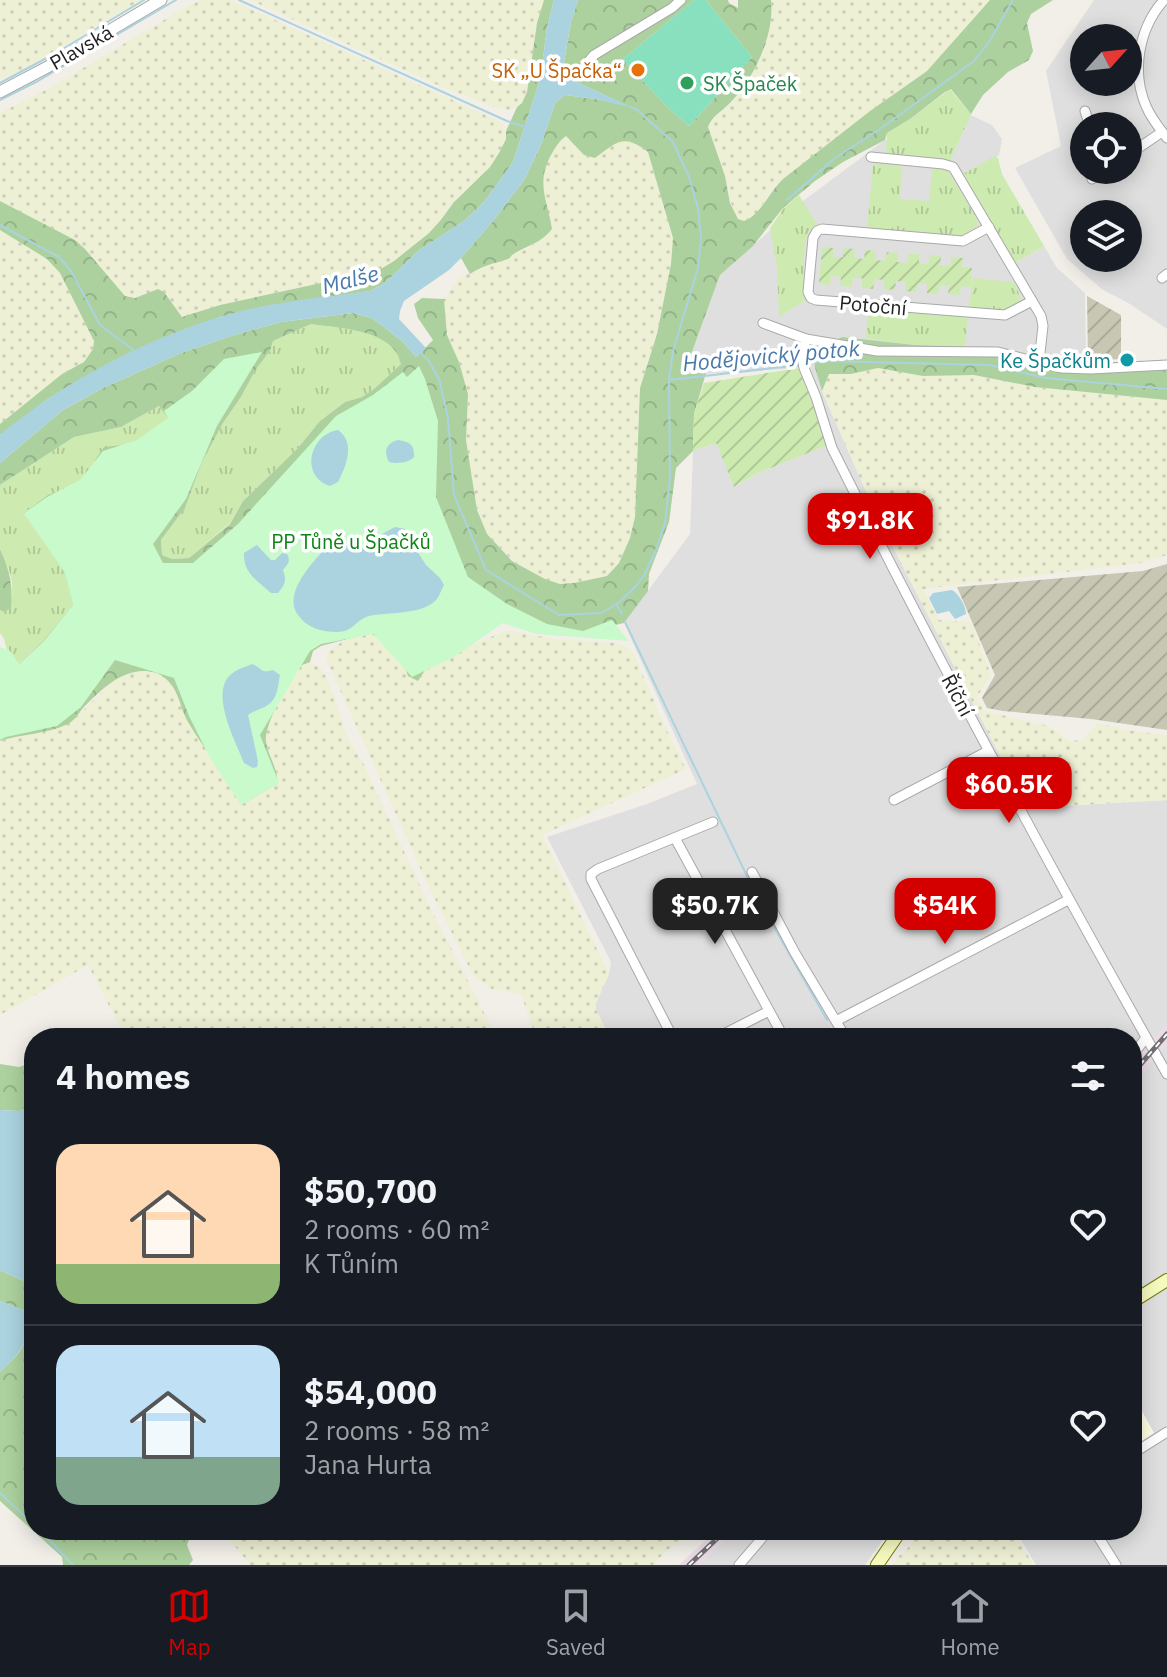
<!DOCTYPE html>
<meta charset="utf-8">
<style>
:root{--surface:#171b24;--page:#242831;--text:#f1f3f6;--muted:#9ea1a6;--line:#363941;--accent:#d40000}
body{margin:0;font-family:"IBM Plex Sans",sans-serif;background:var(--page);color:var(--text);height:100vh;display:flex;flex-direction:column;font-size:30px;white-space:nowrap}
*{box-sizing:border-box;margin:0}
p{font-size:26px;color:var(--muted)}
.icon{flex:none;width:44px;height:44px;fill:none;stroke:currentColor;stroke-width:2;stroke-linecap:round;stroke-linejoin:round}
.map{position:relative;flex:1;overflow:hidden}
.side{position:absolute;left:24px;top:1028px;width:1118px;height:512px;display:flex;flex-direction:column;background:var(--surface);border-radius:32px;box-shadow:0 4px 20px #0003}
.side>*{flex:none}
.needle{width:52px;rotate:63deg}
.buttons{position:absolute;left:1070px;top:24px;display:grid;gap:16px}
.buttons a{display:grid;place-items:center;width:72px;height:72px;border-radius:50%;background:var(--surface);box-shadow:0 4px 20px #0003;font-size:40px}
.price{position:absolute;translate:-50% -68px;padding:0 18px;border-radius:16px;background:var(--accent);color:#fff;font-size:26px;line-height:52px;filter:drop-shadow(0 2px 4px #0008)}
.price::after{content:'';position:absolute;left:50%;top:48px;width:24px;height:18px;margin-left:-12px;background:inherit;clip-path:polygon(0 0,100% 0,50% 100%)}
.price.active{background:#222;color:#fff}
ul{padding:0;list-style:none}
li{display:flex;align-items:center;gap:24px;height:200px;padding:0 32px}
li+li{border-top:2px solid var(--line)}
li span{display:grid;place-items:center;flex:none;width:224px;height:160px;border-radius:24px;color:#555}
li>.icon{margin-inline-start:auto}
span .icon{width:96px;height:96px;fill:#fffc;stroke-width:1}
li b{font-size:34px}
h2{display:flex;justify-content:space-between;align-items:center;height:96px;padding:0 32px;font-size:34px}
.menu{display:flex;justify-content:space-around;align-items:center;height:112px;border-top:2px solid var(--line);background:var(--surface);font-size:22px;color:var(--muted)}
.menu a{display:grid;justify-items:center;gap:4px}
.menu .active{color:var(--accent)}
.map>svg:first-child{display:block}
.residential{fill:#e0dfdf;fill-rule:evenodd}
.education{fill:#ffffe5}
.railway{fill:#ebdbe8}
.construction{fill:url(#construction-furrows)}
.farmland{fill:url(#farmland-dots)}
.grass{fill:url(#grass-tufts)}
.forest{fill:url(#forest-crowns);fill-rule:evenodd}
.park{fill:#c8facc}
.garden{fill:url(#garden-furrows)}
.pitch{fill:#88e0be}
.water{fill:#aad3df}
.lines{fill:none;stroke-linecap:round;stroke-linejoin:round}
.stream{stroke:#aad3df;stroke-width:2}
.minor-casing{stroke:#a9a9a9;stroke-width:11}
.tertiary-casing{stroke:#a9a9a9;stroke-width:13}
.secondary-casing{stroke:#707d05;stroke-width:14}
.minor{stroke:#fff;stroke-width:9}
.tertiary{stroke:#fff;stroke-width:11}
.secondary{stroke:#f7fabf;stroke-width:12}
.rail-casing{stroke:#707070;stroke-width:5}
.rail{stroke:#fff;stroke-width:2;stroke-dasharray:6;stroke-linecap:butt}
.food-dot{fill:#e8710a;stroke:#fff;stroke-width:3}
.leisure-dot{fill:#2e9e5b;stroke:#fff;stroke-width:3}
.culture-dot{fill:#0f9aa8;stroke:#fff;stroke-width:3}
.labels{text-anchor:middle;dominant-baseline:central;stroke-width:7;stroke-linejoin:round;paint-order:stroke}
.street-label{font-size:20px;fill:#222;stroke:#fff}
.food-label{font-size:20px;fill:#c56008;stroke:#fff;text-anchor:end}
.leisure-label{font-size:20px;fill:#27864d;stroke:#fff;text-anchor:start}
.culture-label{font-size:20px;fill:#0d838f;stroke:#fff;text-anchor:end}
.park-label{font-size:20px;fill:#0c8416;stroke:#fff}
.water-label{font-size:22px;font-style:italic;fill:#4a7aab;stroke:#fff}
</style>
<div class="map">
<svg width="1167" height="1565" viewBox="0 0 1167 1565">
<defs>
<pattern id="construction-furrows" width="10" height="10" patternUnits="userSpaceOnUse" patternTransform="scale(2)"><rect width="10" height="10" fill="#c7c7b4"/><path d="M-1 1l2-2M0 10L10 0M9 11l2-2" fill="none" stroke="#abab9a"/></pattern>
<pattern id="farmland-dots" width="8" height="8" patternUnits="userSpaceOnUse" patternTransform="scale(2)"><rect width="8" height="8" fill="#eef0d5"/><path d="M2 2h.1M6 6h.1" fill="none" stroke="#ccceb7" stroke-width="1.8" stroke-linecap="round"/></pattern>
<pattern id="grass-tufts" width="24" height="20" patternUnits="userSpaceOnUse" patternTransform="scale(2)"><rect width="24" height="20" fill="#cdebb0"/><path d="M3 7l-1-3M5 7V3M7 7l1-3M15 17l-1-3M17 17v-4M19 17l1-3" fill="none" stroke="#b0c997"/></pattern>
<pattern id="forest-crowns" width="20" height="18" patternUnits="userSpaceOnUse" patternTransform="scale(2)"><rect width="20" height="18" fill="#add19e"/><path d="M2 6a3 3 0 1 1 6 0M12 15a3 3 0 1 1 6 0" fill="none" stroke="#95b388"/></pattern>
<pattern id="garden-furrows" width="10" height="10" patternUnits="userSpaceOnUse" patternTransform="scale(2)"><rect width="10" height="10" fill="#cdebb0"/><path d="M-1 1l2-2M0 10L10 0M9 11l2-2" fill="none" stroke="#b0c997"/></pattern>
</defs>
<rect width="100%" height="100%" fill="#f2efe9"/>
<g class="residential">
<path d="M1094,0H1167V329L1130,304L1103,290L1067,259L1015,168L1061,146L1046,71ZM1084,38H1128V82H1084ZM1084,126H1128V170H1084ZM1084,214H1128V258H1084Z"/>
<polygon points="968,114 992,125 1002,139 999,155 967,176 1015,263 1044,246 1057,268 1085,293 1086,360 1047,360 965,347 935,346 815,368 822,391 875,512 1027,808 1167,800 1167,1024 1132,1065 1132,1038 610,1038 596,1010 596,1003 609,974 611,962 547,837 647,804 697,784 624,623 690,534 693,451 716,443 735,487 758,473 827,445 799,368 684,375 720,275 803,201 885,140 950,154"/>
<polygon points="1167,1044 1167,1565 1036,1565 1015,1530 1132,1530 1132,1084"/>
<polygon points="735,1530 890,1530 865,1565 698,1565"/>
</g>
<polygon class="education" points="1132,1393 1154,1433 1132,1448"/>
<g class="railway">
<polygon points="1167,1024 1167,1044 1132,1084 1132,1065"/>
<polygon points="717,1530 735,1530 698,1565 679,1565"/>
</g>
<g class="construction">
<polygon points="1087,296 1121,315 1121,359 1088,361"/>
<polygon points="1167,564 1167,730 1091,719 1003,711 987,708 982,698 995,675 957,587 1143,571"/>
</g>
<g class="farmland">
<polygon points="0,0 141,0 30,66 0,79"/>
<polygon points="201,0 231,0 497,120 504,125 507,135 500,153 490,167 459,196 435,227 394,261 371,275 363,278 321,283 220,305 185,317 178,312 164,293 129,298 121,292 85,249 75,240 0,201 0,113 48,89 179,11"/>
<polygon points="250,0 544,0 537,23 527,92 522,103 513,109 507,110 500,109 442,87"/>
<polygon points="771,0 990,0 927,71 870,111 783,179 776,185 755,216 744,221 738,219 733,211 725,176 708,127 711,121 731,103 760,60 764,49 772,12"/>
<polygon points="567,136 626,141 638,144 648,152 673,238 671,264 657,334 640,388 635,517 630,538 619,563 607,576 574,583 560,584 545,579 513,561 487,534 477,510 466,440 468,394 459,362 447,335 444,299 458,278 495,261 507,259 516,252 525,250 545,237 552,229 544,198 543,170 558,142"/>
<polygon points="0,230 47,259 60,273 94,341 93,349 84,362 62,374 0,424"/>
<polygon points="878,368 923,376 974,375 1035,387 1167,400 1167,555 1141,563 923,589 939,620 971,622 991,675 977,697 984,711 1049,726 1070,741 1084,740 1097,723 1133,731 1167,735 1167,800 1027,808 875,512 822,391 829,373 851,374"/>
<polygon points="508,630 553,639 618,643 630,649 635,657 666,729 686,769 542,835 609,974 596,1003 596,1009 610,1038 536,1038 521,994 492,989 474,977 426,881 327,661 327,652 346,639 370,633 382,640 431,661"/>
<polygon points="310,662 320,668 325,675 335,697 345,732 364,765 428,903 497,1038 123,1038 118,1023 88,965 0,1015 0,741 11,737 41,733 62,726 76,717 119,676 135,671 152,671 163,675 173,687 188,721 246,802 271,788 271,758 265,741 267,726 271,715 298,668"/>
<polygon points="222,1530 692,1530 677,1544 667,1550 653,1565 250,1565"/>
<polygon points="917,1530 1014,1530 1033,1565 972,1565 969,1563 968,1565 893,1565 899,1556 910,1546"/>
</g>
<g class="grass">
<polygon points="950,89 971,114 950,161 887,153 886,149 887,133 910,119"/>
<polygon points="995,156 998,158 1002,174 1044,246 1015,263 963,174"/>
<polygon points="873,163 902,166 900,199 929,201 932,168 948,171 977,219 977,227 961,236 867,229"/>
<path d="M799,195L818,226C813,229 810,229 808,234C803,244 802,291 806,300L779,317L777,267L770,228L783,209Z"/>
<path d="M973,278L1014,282L1021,299C1007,315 989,309 969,308Z"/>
<polygon points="868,309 968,317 965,347 914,345 866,338"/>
<path d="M311,324C336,328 380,329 397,352C399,356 399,360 401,364L374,389L362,397L345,402L320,421L297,449L243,501L230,523L189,558L172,559L162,555L161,540L185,508L202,462L223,423L241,397L256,369L270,351L273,341Z"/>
<polygon points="159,406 168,418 101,472 24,514 65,573 73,605 44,640 12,669 4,639 0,633 0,610 4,612 12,597 12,582 9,570 0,549 0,485 74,437 121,427"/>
</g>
<g class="forest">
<polygon points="544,0 554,0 547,28 540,80 513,162 484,202 464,221 418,251 385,283 370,291 264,307 220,317 144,346 49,398 0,435 0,424 62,374 84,362 93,349 94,341 60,273 47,259 0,230 0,201 75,240 85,249 125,296 135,298 158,289 164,292 182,317 220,305 321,283 362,278 371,275 394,261 429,233 440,221 454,202 490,167 499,153 506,139 506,131 517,107 522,103 527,92 537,23"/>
<path d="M578,0H694L623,59L667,107L689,126L752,57L706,0H728L729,3L738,8V0H771C775,35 754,79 729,104C721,112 712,116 708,127L725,176L730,203L738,219L744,221C761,215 769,192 783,179L870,111L927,71L990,0H1053L1031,14L1027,23L1033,51L1029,60L1008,72L983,95L971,114L951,89L945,92L910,119L887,133L885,140L843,162L815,181L783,208L753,246L720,275L684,374L706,373L694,414L693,451L676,468L669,522L649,574L648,591L624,623L581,633L510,618L431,661L418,681L408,676C403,657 387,643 370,633L321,646L313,651L310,662C306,664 302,664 299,668C289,678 263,728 266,742C268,756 279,770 277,784L246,802C226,776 205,751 188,722C180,708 179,690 166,679C160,673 152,671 144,671C119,671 100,691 83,708C79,713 76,718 71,722C49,735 23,733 0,741V667L13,669L44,640L73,605L65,573L24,513L48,495L106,476L101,472L95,460L104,447L123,445L127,462L168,418L159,406L121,427L74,437L0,485V463L63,410L103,388L181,353L231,336L281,322L353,313L372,318L402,341L416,357L433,340L418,318L414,304L422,298L444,299L447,335L459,362L468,394L466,440L477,510L487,534L512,561L545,579L560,584L574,583L607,576L619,563L630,538L635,517L640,388L657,334L671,264L673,238L648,152C623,133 617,142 595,158L584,155L566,136C558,142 555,148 550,157C536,185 548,201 552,229C541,243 529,245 515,253C507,258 514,257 505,260C492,264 482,266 470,274L461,258L493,221L524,180L541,145L555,103L565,95L596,99L628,106L570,79L564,62L571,22ZM311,324C336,328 380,329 396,352C399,356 399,360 401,364L374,389L362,397L345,402L320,421L297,449L243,501L230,524L189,558L172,559L162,555L161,540L185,508L202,462L223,423L241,397L256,369L270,351L273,341Z"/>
<polygon points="842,337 914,345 965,347 1065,362 1122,362 1167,366 1167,400 1035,387 974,375 923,376 878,368 851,374 829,374 822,391 815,368 814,353"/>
<path d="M0,549C10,570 13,586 11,608L4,612L0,610Z"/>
<polygon points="34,1062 34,1106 19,1111 0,1110 0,1064 19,1067"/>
<path d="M0,1270L34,1286V1530H193L187,1545L193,1560L189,1565H63L62,1557L0,1501V1372C25,1349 27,1345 28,1312L0,1301Z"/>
</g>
<polygon class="park" points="262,352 217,426 186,499 153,544 163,563 193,563 238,524 336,416 373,395 403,372 407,377 419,366 425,379 438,421 436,497 468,577 507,604 547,624 583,631 612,620 629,641 536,634 503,623 454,657 412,677 373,634 321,644 310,651 260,735 279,783 241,805 210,758 189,716 174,678 115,660 81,707 57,726 6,737 0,740 0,647 9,650 19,664 44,641 73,605 65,573 24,513 47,497 80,480 103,451 137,440 168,418 164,411 192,391 224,359"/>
<g class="garden">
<polygon points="822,247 833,248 833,257 843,257 843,248 855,249 854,258 864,259 865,250 876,251 876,260 885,261 887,252 898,253 897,262 907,263 908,254 919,254 919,263 928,264 930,255 941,256 940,265 950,266 951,257 963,258 962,267 972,268 971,287 961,286 960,295 948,294 949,285 939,285 938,294 927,293 927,284 918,283 916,292 905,291 906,282 896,281 895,290 884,289 884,280 875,279 873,289 862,288 862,278 853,278 852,287 840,286 841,277 831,276 830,285 819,284"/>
<polygon points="799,368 815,403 828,445 758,473 734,487 716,443 693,451 694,414 704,383"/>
</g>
<polygon class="pitch" points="694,0 706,0 752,57 689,126 667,107 623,59"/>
<g class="water">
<path d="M554,0H578L571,22L564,62L570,79L633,108L596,99L565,95L555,103L541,145L524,180L493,221L461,258L449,270L404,301L400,311L399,319L426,348L416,357L402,341L372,318L353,313L281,322L231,336L181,353L103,388L63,410L0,463V435L5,430C20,420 34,408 49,398C101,364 160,335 220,317C265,303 322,297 370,291L385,283L418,251L464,221L484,202L513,162L540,80L547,28Z"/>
<path d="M338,430C356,443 346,466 338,482L330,486C299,476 310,434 338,430Z"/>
<path d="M398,440C410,442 414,444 414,457C408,463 398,464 389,462C383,451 386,443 398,440Z"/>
<path d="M395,527L406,529L419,554L426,565L440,578L444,585C441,590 439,598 435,601C420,615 388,612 369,616C355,620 354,632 337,632C322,632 307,628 298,615C281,591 319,555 336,538L344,537L350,546L368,547L379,542L382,534Z"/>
<path d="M257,545L271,560H275L282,553L287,554C291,561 288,564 283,570C287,581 285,584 278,593H271C257,580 243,573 244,553Z"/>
<path d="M952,590C959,594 966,606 966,614L955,619L949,611L937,614L929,598L933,593Z"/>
<path d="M252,664C263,668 259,674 273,670L280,675C277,692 277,703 260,709C256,711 252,712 248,715L258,761L257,767L253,768L244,763C235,740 207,689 234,672C239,668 247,667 252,664Z"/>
<polygon points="34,1106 34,1286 0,1270 0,1110 19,1111"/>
<path d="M0,1301L28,1312C33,1338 18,1356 0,1372Z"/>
</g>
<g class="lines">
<g class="stream">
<polyline points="239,0 507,121 526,127"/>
<polyline points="0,83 56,53 144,0"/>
<polyline points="0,100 38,81 176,0"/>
<polyline points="631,107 636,109 673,142 689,177 698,208 701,238 698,268 673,351 669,380 800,365"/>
<polyline points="787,200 835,158 880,129 974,61 989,42 1013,0"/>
<polyline points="0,225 59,257 71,271 100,325 135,351"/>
<polyline points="419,351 428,360 439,379 448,418 454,495 486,570 559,615 601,613 617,604 635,587 645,574 656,550 665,523 670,479 669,381"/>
<polyline points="806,364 827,361 989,365 1046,378 1167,389"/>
<polyline points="617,605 622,614"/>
<polyline points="625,622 758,899 827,1020"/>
<polyline points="833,1030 838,1038"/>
<polyline points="0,1493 34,1525"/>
<polyline points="40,1530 73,1565"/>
</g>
<g class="minor-casing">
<g id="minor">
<path d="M1164,0C1139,28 1131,71 1146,106C1151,118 1159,128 1167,138"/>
<polyline points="579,73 594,55 672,8 681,0"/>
<polyline points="1085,111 1090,126"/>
<polyline points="1128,155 1162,132"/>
<polyline points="871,157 943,164 953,167 1041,316 1043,326 1039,362"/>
<polyline points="1092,179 1105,170"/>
<polyline points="989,227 963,241 822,229 817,231 813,238 808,292 811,298 816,300 1005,315 1032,301"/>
<polyline points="1162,278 1167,274"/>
<polyline points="763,323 806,339 877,351 998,352 1061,368 1091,369 1167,365"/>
<path d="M806,339L802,357L804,368L816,397L832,448C938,660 1050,868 1167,1074"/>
<polyline points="894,800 988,751"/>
<polyline points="675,838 784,1038"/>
<polyline points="752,872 795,953 846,1038"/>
<polyline points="836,1021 1068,900"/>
<polyline points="673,1038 591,879 591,874 598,869 713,822"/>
<polyline points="716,1038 769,1011"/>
<polyline points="1132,1056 1145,1039"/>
<polyline points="1132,1454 1167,1432"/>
<polyline points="1094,1530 1116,1565"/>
<polyline points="739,1565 769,1530"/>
</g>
</g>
<g class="tertiary-casing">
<polyline id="tertiary" points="0,92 55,63 161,0"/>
</g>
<g class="secondary-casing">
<g id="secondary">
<polyline points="1132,1302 1167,1280"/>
<polyline points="877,1565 901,1530"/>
</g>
</g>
<use href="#minor" class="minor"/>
<use href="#tertiary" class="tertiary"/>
<use href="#secondary" class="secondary"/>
<g class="rail-casing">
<g id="rail">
<polyline points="1132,1074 1167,1034"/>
<polyline points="689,1565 726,1530"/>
</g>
</g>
<use href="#rail" class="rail"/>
</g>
<circle class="food-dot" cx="638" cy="70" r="8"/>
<circle class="leisure-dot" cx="687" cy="83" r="8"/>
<circle class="culture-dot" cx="1127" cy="360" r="8"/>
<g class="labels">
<g class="street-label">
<text transform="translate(81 47) rotate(-30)">Plavská</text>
<text transform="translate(873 305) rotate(5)">Potoční</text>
<text transform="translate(958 695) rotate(62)">Říční</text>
</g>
<g class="food-label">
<text x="622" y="70">SK „U Špačka“</text>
</g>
<g class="leisure-label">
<text x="703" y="83">SK Špaček</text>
</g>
<g class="culture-label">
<text x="1111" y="360">Ke Špačkům</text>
</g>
<g class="park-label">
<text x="351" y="541">PP Tůně u Špačků</text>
</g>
<g class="water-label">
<text transform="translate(350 279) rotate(-14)">Malše</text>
<text transform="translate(771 355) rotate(-5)">Hodějovický potok</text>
</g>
</g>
</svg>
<div class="buttons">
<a><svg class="needle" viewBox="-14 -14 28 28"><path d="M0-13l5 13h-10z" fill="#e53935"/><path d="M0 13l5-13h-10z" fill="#9ea1a6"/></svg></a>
<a><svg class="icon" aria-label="locate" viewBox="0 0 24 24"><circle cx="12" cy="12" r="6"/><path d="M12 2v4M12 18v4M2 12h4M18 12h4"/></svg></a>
<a><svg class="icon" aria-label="layers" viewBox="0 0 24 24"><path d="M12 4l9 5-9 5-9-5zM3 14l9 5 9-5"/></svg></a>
</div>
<b class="price" style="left:870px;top:561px">$91.8K</b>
<b class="price" style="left:1009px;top:825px">$60.5K</b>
<b class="price active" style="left:715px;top:946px">$50.7K</b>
<b class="price" style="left:945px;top:946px">$54K</b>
<section class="side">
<h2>4 homes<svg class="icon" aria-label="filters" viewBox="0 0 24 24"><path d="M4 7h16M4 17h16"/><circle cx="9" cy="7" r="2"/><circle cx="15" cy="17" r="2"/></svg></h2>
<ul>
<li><span style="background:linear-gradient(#ffd9b3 75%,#8fb573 0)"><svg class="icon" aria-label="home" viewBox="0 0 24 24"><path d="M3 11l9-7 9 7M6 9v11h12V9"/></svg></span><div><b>$50,700</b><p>2 rooms · 60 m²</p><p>K Tůním</p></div><svg class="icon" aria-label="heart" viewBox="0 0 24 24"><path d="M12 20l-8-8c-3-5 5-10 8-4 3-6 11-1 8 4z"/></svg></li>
<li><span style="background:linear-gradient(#bfe0f5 70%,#7fa58c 0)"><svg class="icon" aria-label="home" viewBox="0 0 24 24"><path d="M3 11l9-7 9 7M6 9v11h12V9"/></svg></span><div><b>$54,000</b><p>2 rooms · 58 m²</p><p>Jana Hurta</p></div><svg class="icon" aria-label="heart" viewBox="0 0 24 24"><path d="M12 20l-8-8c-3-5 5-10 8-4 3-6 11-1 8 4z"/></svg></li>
</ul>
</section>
</div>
<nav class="menu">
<a class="active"><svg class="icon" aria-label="map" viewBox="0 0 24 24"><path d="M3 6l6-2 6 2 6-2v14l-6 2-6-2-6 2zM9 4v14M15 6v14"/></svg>Map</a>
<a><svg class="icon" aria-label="saved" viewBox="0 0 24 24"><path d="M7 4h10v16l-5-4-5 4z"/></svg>Saved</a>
<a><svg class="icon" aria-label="home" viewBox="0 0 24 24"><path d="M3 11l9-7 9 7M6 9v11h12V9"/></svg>Home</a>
</nav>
